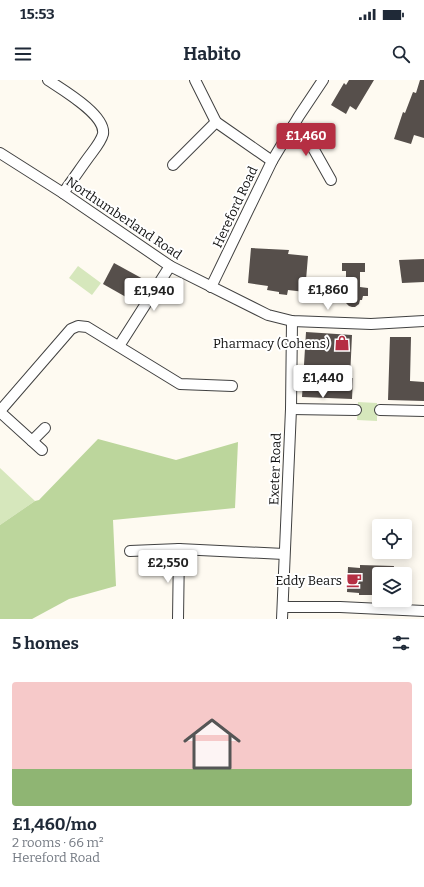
<!DOCTYPE html>
<meta charset="utf-8">
<style>
:root{--surface:#fff;--page:#f6f6f7;--text:#1f2937;--muted:#747a83;--accent:#b52f43}
body{margin:0;font-family:Bitter,serif;background:var(--page);color:var(--text);height:100vh;display:flex;flex-direction:column;font-size:15px;white-space:nowrap}
*{box-sizing:border-box;margin:0}
p{font-size:13px;color:var(--muted)}
.icon{flex:none;width:22px;height:22px;fill:none;stroke:currentColor;stroke-width:2;stroke-linecap:round;stroke-linejoin:round}
.map{position:relative;height:539px;overflow:hidden}
.side{display:flex;flex-direction:column;background:var(--surface);flex:1}
.side>*{flex:none}
.buttons{position:absolute;left:372px;top:439px;display:grid;gap:8px}
.buttons a{display:grid;place-items:center;width:40px;height:40px;border-radius:4px;background:var(--surface);box-shadow:0 2px 10px #0003;font-size:20px}
.price{position:absolute;translate:-50% -34px;padding:0 9px;border-radius:4px;background:#fff;color:#222;font-size:13px;line-height:26px;filter:drop-shadow(0 1px 2px #0008)}
.price::after{content:'';position:absolute;left:50%;top:24px;width:12px;height:9px;margin-left:-6px;background:inherit;clip-path:polygon(0 0,100% 0,50% 100%)}
.price.on{background:var(--accent);color:#fff}
ul{padding:0;list-style:none}
li{display:grid;align-content:center;gap:8px;height:212px;padding:0 12px}
li span{display:grid;place-items:center;height:124px;border-radius:4px;color:#555}
li>.icon{margin-inline-start:auto}
span .icon{width:72px;height:72px;fill:#fffc;stroke-width:1}
li b{font-size:17px}
h2{display:flex;justify-content:space-between;align-items:center;height:48px;padding:0 12px;font-size:17px}
.status{display:flex;justify-content:space-between;align-items:center;height:28px;padding:0 20px;background:var(--surface);direction:ltr}
.status svg{height:11px;fill:currentColor}
header{display:flex;justify-content:space-between;align-items:center;height:52px;padding:0 12px;background:var(--surface);font-size:18px;font-weight:700}
.map>svg:first-child{display:block}
.green{fill:#d6e7bc}
.forest{fill:#bcd69c}
.building{fill:#564f4b}
.lines{fill:none;stroke-linecap:round;stroke-linejoin:round}
.street-casing{stroke:#414141;stroke-width:12}
.street{stroke:#fff;stroke-width:10}
.labels{text-anchor:middle;dominant-baseline:central;stroke-width:4;stroke-linejoin:round;paint-order:stroke}
.street-label{font-size:13px;fill:#0e0e0e;stroke:#fff}
.poi-label{font-size:13px;fill:#0e0e0e;stroke:#fff;text-anchor:end}
</style>
<div class="status"><b>15:53</b><svg viewBox="0 0 49 12"><path d="M0 12V9h3v3zM5 12V6h3v6zM10 12V3h3v9zM15 12V0h3v12zM26 1h20v11H26zM47 4h2v5h-2z"/></svg></div>
<header><svg class="icon" aria-label="menu" viewBox="0 0 24 24"><path d="M4 6h16M4 12h16M4 18h16"/></svg>Habito<svg class="icon" aria-label="search" viewBox="0 0 24 24"><circle cx="10" cy="10" r="6"/><path d="M15 15l6 6"/></svg></header>
<div class="map">
<svg width="424" height="539" viewBox="0 0 424 539">
<rect width="100%" height="100%" fill="#fefaf1"/>
<g class="green">
<polygon points="78,186 101,203 92,215 69,198"/>
<polygon points="358,322 377,323 377,341 357,340"/>
<polygon points="0,388 35,421 0,445"/>
</g>
<polygon class="forest" points="98,359 176,380 238,362 235,428 113,440 116,506 69,519 32,539 0,539 0,445 35,421 39,420"/>
<g class="building">
<polygon points="349,0 374,0 356,30 350,26 346,34 331,25 344,3 346,5"/>
<polygon points="420,0 424,0 424,58 414,55 411,64 394,59 403,32 405,33 413,12 416,13"/>
<polygon points="251,168 289,170 288,174 308,176 305,212 288,210 287,215 279,214 279,212 267,210 268,206 248,203"/>
<polygon points="424,179 424,202 402,203 399,180"/>
<polygon points="114,183 145,200 133,221 103,204"/>
<polygon points="342,183 365,183 365,192 360,192 360,207 368,208 368,216 363,216 362,220 360,220 359,224 355,227 352,227 349,226 346,223 346,217 338,217 338,208 346,207 346,191 342,191"/>
<polygon points="306,252 352,255 350,298 353,298 352,319 302,317"/>
<polygon points="390,257 411,257 410,301 424,302 424,321 388,320"/>
<polygon points="360,485 394,486 393,494 379,494 379,515 359,515 359,513 347,512 348,487 360,488"/>
</g>
<g class="lines">
<g class="street-casing">
<g id="street">
<path d="M48,0C63,10 106,35 103,54C101,62 93,71 88,78C80,89 72,101 63,113"/>
<polyline points="195,0 216,42 272,81"/>
<polyline points="293,46 313,68 331,100"/>
<polyline points="0,73 63,113 170,186 268,235 292,241 371,244 424,241"/>
<polyline points="173,85 216,42"/>
<polyline points="211,207 272,81 299,36 323,0"/>
<polyline points="119,266 170,186"/>
<polyline points="291,329 356,330"/>
<polyline points="380,330 424,331"/>
<polyline points="0,331 71,249 78,246 87,247 180,304 232,306"/>
<polyline points="0,332 42,370"/>
<polyline points="32,361 45,348"/>
<polyline points="130,471 179,469 284,474"/>
<polyline points="283,527 340,527 424,531"/>
<polyline points="178,539 179,469"/>
<polyline points="282,539 291,329 292,241"/>
</g>
</g>
<use href="#street" class="street"/>
</g>
<defs>
<g id="shop-bare" transform="scale(1.2)"><path d="M-5-2.5h2.3a2.7 3.5 0 0 1 5.4 0H5L5.5 6h-11ZM-1.5-2.5h3a1.5 2.3 0 0 0-3 0Z" fill="#b52f43" stroke="#fff" stroke-width="2.5" paint-order="stroke"/></g>
<g id="cafe-bare" transform="scale(1.2)"><path d="M-5.5-4.5H6V0H3Q3 3.5 0 3.5H-2.5Q-5.5 3.5-5.5 0ZM3-3.2v2h1.7v-2ZM-6 4.5H4V6H-6Z" fill="#b52f43" stroke="#fff" stroke-width="2.5" paint-order="stroke"/></g>
</defs>
<g fill-rule="evenodd">
<use href="#shop-bare" x="342" y="263"/>
<use href="#cafe-bare" x="354" y="500"/>
</g>
<g class="labels">
<g class="street-label">
<text transform="translate(235 127) rotate(-65)">Hereford Road</text>
<text transform="translate(124 138) rotate(34)">Northumberland Road</text>
<text transform="translate(275 389) rotate(-88)">Exeter Road</text>
</g>
<g class="poi-label">
<text x="330" y="263">Pharmacy (Cohens)</text>
<text x="342" y="500">Eddy Bears</text>
</g>
</g>
</svg>
<div class="buttons">
<a><svg class="icon" aria-label="locate" viewBox="0 0 24 24"><circle cx="12" cy="12" r="6"/><path d="M12 2v4M12 18v4M2 12h4M18 12h4"/></svg></a>
<a><svg class="icon" aria-label="layers" viewBox="0 0 24 24"><path d="M12 4l9 5-9 5-9-5zM3 14l9 5 9-5"/></svg></a>
</div>
<b class="price on" style="left:306px;top:77px">£1,460</b>
<b class="price" style="left:328px;top:231px">£1,860</b>
<b class="price" style="left:154px;top:232px">£1,940</b>
<b class="price" style="left:323px;top:319px">£1,440</b>
<b class="price" style="left:168px;top:504px">£2,550</b>
</div>
<section class="side">
<h2>5 homes<svg class="icon" aria-label="filters" viewBox="0 0 24 24"><path d="M4 7h16M4 17h16"/><circle cx="9" cy="7" r="2"/><circle cx="15" cy="17" r="2"/></svg></h2>
<ul>
<li><span style="background:linear-gradient(#f6c9c9 70%,#8fb573 0)"><svg class="icon" aria-label="home" viewBox="0 0 24 24"><path d="M3 11l9-7 9 7M6 9v11h12V9"/></svg></span><div><b>£1,460/mo</b><p>2 rooms · 66 m²</p><p>Hereford Road</p></div></li>
</ul>
</section>
